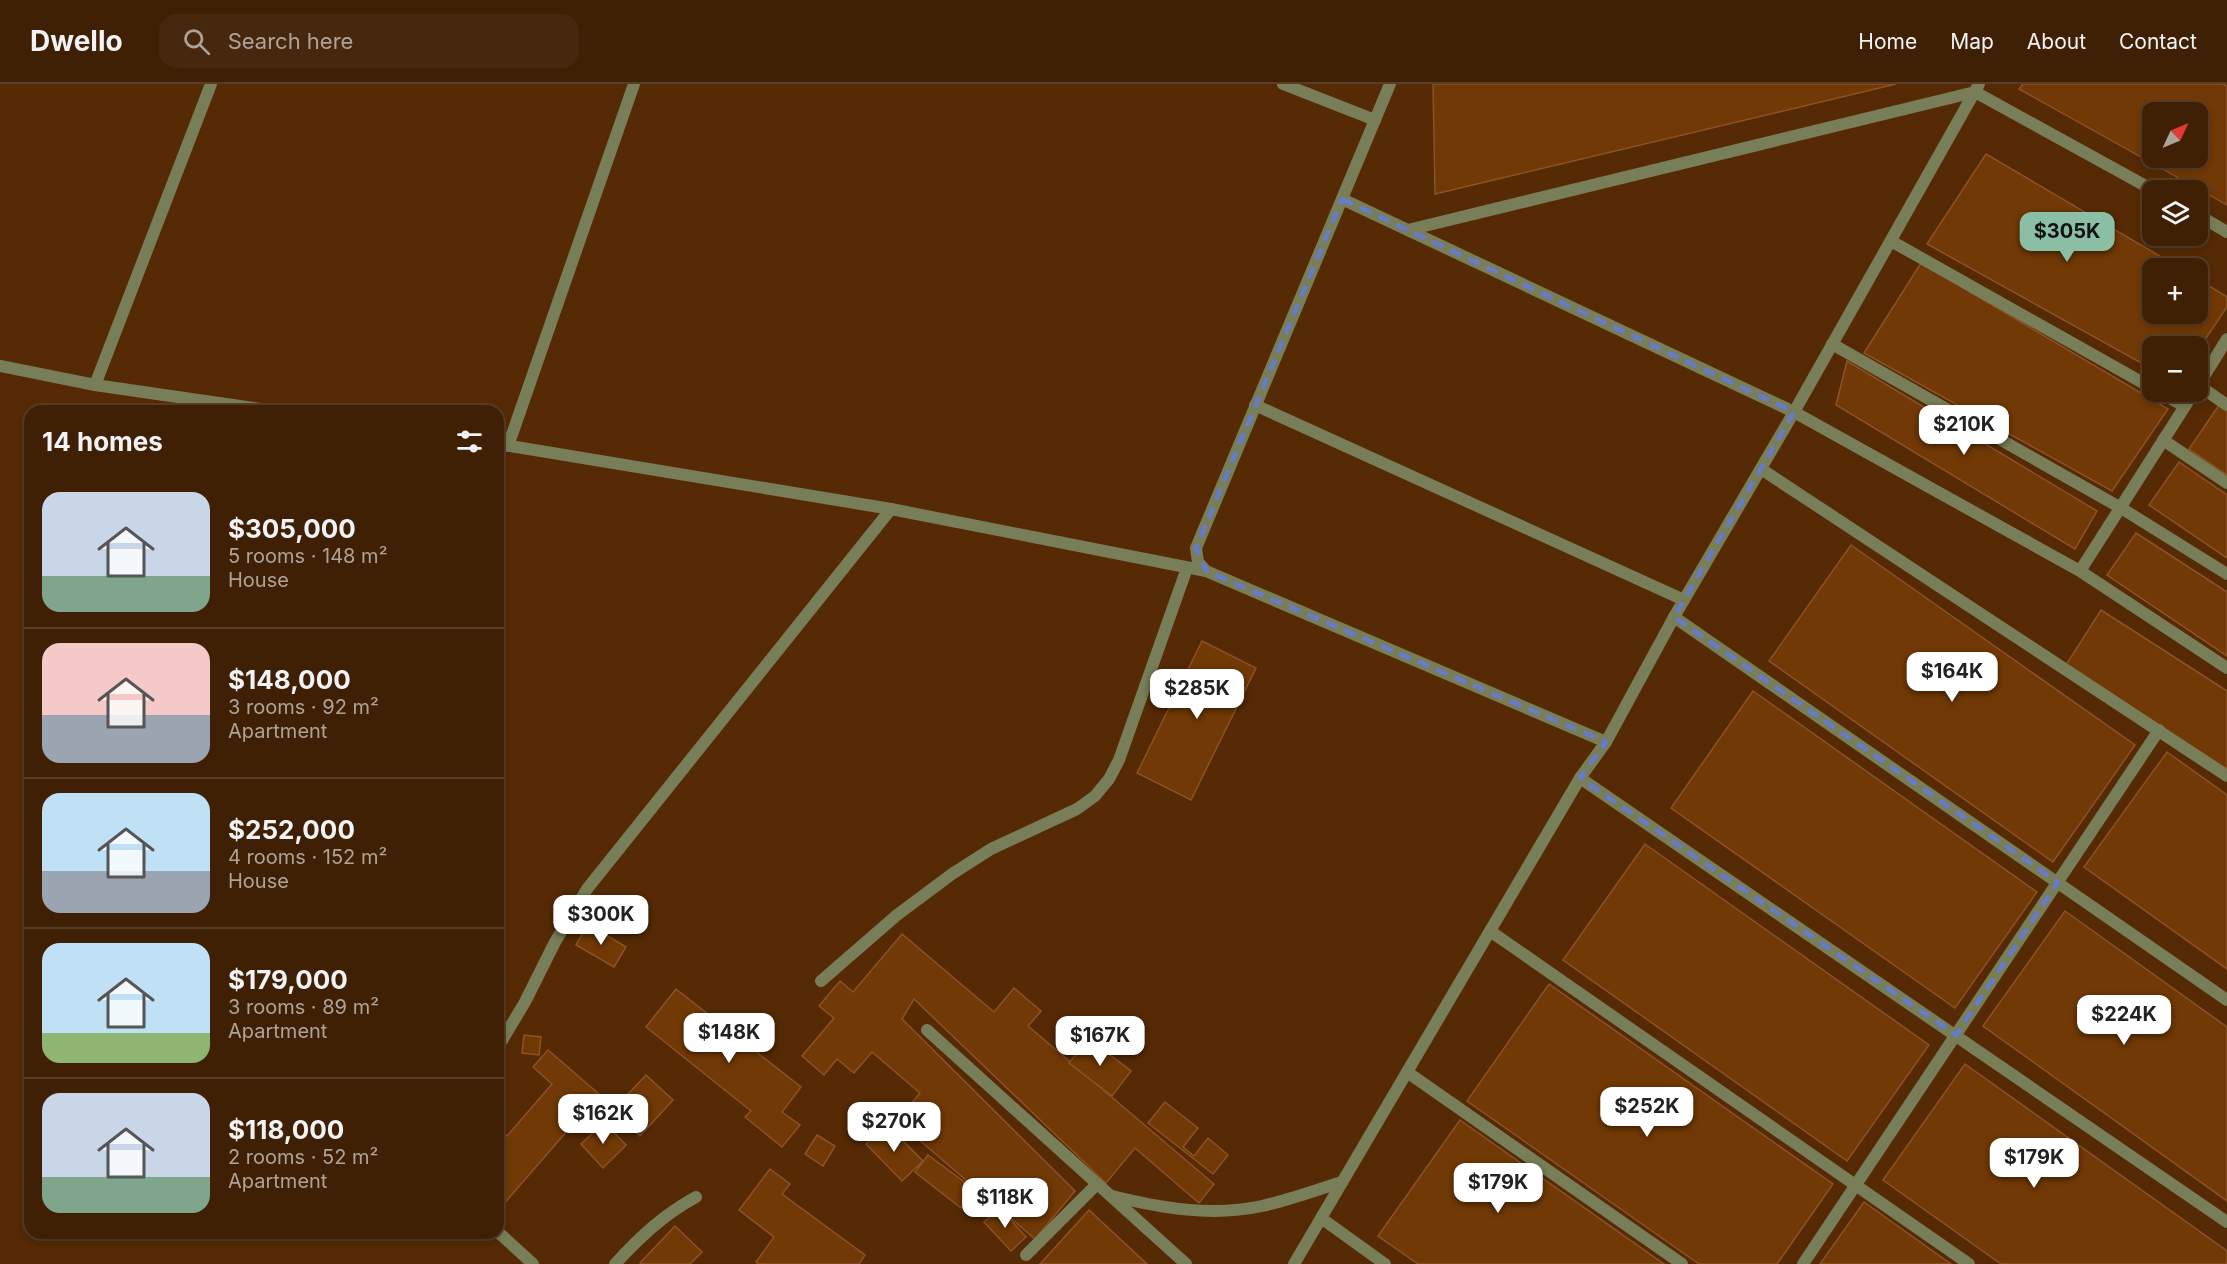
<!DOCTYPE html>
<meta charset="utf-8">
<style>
:root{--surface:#402004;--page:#47280e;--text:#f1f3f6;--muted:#aea39a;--line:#593e26;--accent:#8abfa5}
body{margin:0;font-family:Inter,sans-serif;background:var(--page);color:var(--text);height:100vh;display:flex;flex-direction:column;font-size:22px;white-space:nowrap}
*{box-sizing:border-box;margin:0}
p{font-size:20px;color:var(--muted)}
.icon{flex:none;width:33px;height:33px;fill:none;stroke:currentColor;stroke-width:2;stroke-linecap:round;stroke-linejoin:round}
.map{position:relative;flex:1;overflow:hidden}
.sheet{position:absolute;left:24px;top:321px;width:480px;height:834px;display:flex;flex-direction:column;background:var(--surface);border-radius:18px;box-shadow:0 3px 9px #0003,0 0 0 2px var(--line)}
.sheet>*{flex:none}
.needle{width:39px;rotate:46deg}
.controls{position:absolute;left:2142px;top:18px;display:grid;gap:12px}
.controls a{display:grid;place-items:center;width:66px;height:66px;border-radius:12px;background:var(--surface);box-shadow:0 3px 9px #0003,0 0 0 2px var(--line);font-size:30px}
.price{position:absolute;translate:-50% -51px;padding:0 14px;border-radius:12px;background:#fff;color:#222;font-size:20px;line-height:39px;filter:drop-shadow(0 2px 3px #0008)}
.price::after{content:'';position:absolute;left:50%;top:36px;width:18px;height:14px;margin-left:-9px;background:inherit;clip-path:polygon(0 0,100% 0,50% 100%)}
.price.current{background:var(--accent);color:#111}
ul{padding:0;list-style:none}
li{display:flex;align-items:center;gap:18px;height:150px;padding:0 18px}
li+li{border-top:2px solid var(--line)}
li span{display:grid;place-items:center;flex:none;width:168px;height:120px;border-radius:18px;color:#555}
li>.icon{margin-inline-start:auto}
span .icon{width:72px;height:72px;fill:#fffc;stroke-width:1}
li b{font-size:26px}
h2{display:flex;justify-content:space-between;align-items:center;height:72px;padding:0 18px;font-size:26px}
header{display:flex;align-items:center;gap:36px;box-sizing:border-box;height:84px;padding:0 30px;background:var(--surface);border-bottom:2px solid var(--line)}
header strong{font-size:28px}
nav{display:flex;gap:33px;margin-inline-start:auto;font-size:21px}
.search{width:420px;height:54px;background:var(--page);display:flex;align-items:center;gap:15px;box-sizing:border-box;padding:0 21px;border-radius:18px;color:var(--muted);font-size:22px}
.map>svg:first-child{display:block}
.building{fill:#713905;stroke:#8d5226;stroke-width:1.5;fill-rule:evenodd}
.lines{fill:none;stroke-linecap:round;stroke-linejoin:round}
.street{stroke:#787e58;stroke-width:12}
.marked{fill:none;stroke:#677bcc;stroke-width:4.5;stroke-dasharray:12 8;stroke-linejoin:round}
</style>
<header>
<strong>Dwello</strong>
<div class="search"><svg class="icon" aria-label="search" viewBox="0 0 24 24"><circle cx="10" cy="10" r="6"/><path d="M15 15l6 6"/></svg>Search here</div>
<nav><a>Home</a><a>Map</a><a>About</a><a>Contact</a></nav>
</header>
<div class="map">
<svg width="2227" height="1180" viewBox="0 0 2227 1180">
<rect width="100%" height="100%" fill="#552a05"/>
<g class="building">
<polygon points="1433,0 1896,0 1435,110"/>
<path d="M2023,0H2223L2227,2V121L2019,5ZM2152,28H2198V74H2152Z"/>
<polygon points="1986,70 2180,184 2152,184 2152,230 2198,230 2198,195 2227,213 2227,223 2198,266 2198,262 2152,262 2152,285 1927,160"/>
<polygon points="1921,179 2168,325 2112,407 1864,269"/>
<polygon points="1847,277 2097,427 2075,465 1836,321"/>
<polygon points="2219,321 2227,327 2227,391 2189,365"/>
<polygon points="2179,378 2227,411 2227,474 2149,421"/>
<polygon points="2136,449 2227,508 2227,572 2107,491"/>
<polygon points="1851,461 2135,661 2053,778 1769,577"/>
<polygon points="2101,526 2227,607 2227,685 2066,581"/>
<polygon points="1202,557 1256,584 1191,716 1137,689"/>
<polygon points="1753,607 2037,808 1955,924 1671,724"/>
<polygon points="2167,668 2227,711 2227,885 2084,783"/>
<polygon points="1645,760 1929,961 1847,1077 1563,876"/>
<polygon points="2065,827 2227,943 2227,1117 1983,942"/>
<polygon points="588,840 626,863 614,883 576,861"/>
<polygon points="902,850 994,928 1014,904 1041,927 1028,942 1214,1100 1199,1119 1135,1064 1106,1099 914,915 902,935 1075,1107 1035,1155 897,1037 920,1009 872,968 854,989 837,975 824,991 802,972 834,934 819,922 840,897 853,908"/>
<polygon points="1549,900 1833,1100 1777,1180 1699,1180 1467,1017"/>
<polygon points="676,905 801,1003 782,1028 800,1041 782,1063 745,1033 751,1027 646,943"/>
<polygon points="524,951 541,953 539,971 522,969"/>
<polygon points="1088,954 1131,987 1112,1012 1069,979"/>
<polygon points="548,966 599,1010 502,1122 498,1119 498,1044 507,1052 552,1000 533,983"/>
<polygon points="1965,980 2227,1167 2227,1180 2001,1180 1883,1096"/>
<polygon points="646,991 673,1016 640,1052 613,1026"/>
<polygon points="1165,1018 1198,1044 1183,1063 1194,1072 1208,1054 1228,1071 1213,1090 1148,1039"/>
<polygon points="1460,1036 1664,1180 1418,1180 1378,1152"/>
<polygon points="604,1038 626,1061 603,1084 581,1060"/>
<polygon points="886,1040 923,1077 902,1097 866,1060"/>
<polygon points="817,1051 835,1062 823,1082 805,1070"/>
<polygon points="928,1071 975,1106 961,1124 915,1088"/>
<polygon points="770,1085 790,1100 782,1110 865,1171 859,1180 758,1180 756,1178 774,1153 739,1126"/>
<polygon points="1864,1118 1951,1180 1820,1180"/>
<polygon points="1000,1124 1026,1153 1011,1167 984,1138"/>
<polygon points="1089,1126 1147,1180 1040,1180"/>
<polygon points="675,1142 702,1168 690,1180 641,1180 640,1179"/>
</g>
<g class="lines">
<g class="street">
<polyline points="1283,0 1375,36"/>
<polyline points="1390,0 1196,464 1198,478 1206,487 1606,658"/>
<polyline points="1342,115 1794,328 2080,487 2227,584"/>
<polyline points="2198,131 2227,148"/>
<polyline points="1408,146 1975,8 2153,106"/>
<polyline points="1891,157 2152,304"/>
<polyline points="1832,260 2121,424 2227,490"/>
<polyline points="0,282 95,301 274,327"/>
<polyline points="95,301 211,0"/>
<polyline points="2198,301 2227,321"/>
<polyline points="2198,302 2227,255"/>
<polyline points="2159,308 2184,322"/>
<polyline points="1255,321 1684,516"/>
<polyline points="2163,356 2227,399"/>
<polyline points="498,360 891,425 1206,487"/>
<polyline points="508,362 634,0"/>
<polyline points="1761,385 2227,692"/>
<polyline points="2080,487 2194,308"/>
<polyline points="1674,533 2227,916"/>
<polyline points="1580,694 2227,1138"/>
<polyline points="1490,847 1969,1180"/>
<polyline points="821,897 897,831 952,790 991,765 1077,725 1095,712 1109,695 1119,676 1187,484"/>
<polyline points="927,946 1186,1180"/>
<polyline points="498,963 525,918 555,858 587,805 891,425"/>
<polyline points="1407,988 1682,1180"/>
<path d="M1112,1112C1161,1124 1212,1133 1262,1122C1289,1116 1316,1106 1342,1098"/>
<polyline points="1321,1134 1385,1180"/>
<polyline points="498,1148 533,1180"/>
<polyline points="1026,1171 1096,1101"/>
<path d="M615,1180C640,1153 663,1131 696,1113"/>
<polyline points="1294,1180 1580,694 1606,658 1674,533 1794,328 1979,0"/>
<polyline points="1803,1180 2159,646"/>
</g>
</g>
<path class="marked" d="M1342,115L1794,328L1674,533L2058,798L1956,951L1580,694L1606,658L1206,487L1196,464Z"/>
</svg>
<div class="controls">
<a><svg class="needle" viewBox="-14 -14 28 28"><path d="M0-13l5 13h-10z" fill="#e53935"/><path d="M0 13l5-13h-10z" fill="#aea39a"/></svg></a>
<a><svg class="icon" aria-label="layers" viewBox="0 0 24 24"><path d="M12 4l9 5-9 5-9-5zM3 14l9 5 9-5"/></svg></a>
<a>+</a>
<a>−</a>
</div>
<b class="price current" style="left:2067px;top:179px">$305K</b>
<b class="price" style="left:1964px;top:372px">$210K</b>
<b class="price" style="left:1952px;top:619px">$164K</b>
<b class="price" style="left:1197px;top:636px">$285K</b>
<b class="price" style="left:601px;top:862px">$300K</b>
<b class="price" style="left:2124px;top:962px">$224K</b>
<b class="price" style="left:729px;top:980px">$148K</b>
<b class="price" style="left:1100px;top:983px">$167K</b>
<b class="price" style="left:1647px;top:1054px">$252K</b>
<b class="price" style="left:603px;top:1061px">$162K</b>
<b class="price" style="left:894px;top:1069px">$270K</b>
<b class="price" style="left:2034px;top:1105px">$179K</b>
<b class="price" style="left:1498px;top:1130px">$179K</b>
<b class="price" style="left:1005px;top:1145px">$118K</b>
<section class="sheet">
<h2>14 homes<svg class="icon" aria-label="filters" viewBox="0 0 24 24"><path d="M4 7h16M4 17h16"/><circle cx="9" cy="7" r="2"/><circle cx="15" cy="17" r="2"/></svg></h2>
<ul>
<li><span style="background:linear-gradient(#c9d6e8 70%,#7fa58c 0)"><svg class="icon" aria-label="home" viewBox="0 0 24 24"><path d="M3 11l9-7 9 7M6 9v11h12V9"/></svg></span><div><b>$305,000</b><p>5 rooms · 148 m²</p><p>House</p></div></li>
<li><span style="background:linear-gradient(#f6c9c9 60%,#9aa5b1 0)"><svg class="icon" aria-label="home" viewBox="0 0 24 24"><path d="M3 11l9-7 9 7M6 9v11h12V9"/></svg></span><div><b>$148,000</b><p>3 rooms · 92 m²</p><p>Apartment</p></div></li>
<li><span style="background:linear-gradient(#bfe0f5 65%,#9aa5b1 0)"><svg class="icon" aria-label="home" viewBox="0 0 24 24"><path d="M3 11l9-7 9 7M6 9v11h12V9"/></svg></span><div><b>$252,000</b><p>4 rooms · 152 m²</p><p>House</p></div></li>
<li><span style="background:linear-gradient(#bfe0f5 75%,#8fb573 0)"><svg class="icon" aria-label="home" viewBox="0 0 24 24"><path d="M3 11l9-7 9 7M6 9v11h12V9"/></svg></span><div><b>$179,000</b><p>3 rooms · 89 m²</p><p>Apartment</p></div></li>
<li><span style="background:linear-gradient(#c9d6e8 70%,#7fa58c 0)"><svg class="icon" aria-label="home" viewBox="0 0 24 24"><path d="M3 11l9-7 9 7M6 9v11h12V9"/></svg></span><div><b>$118,000</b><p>2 rooms · 52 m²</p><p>Apartment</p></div></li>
</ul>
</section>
</div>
